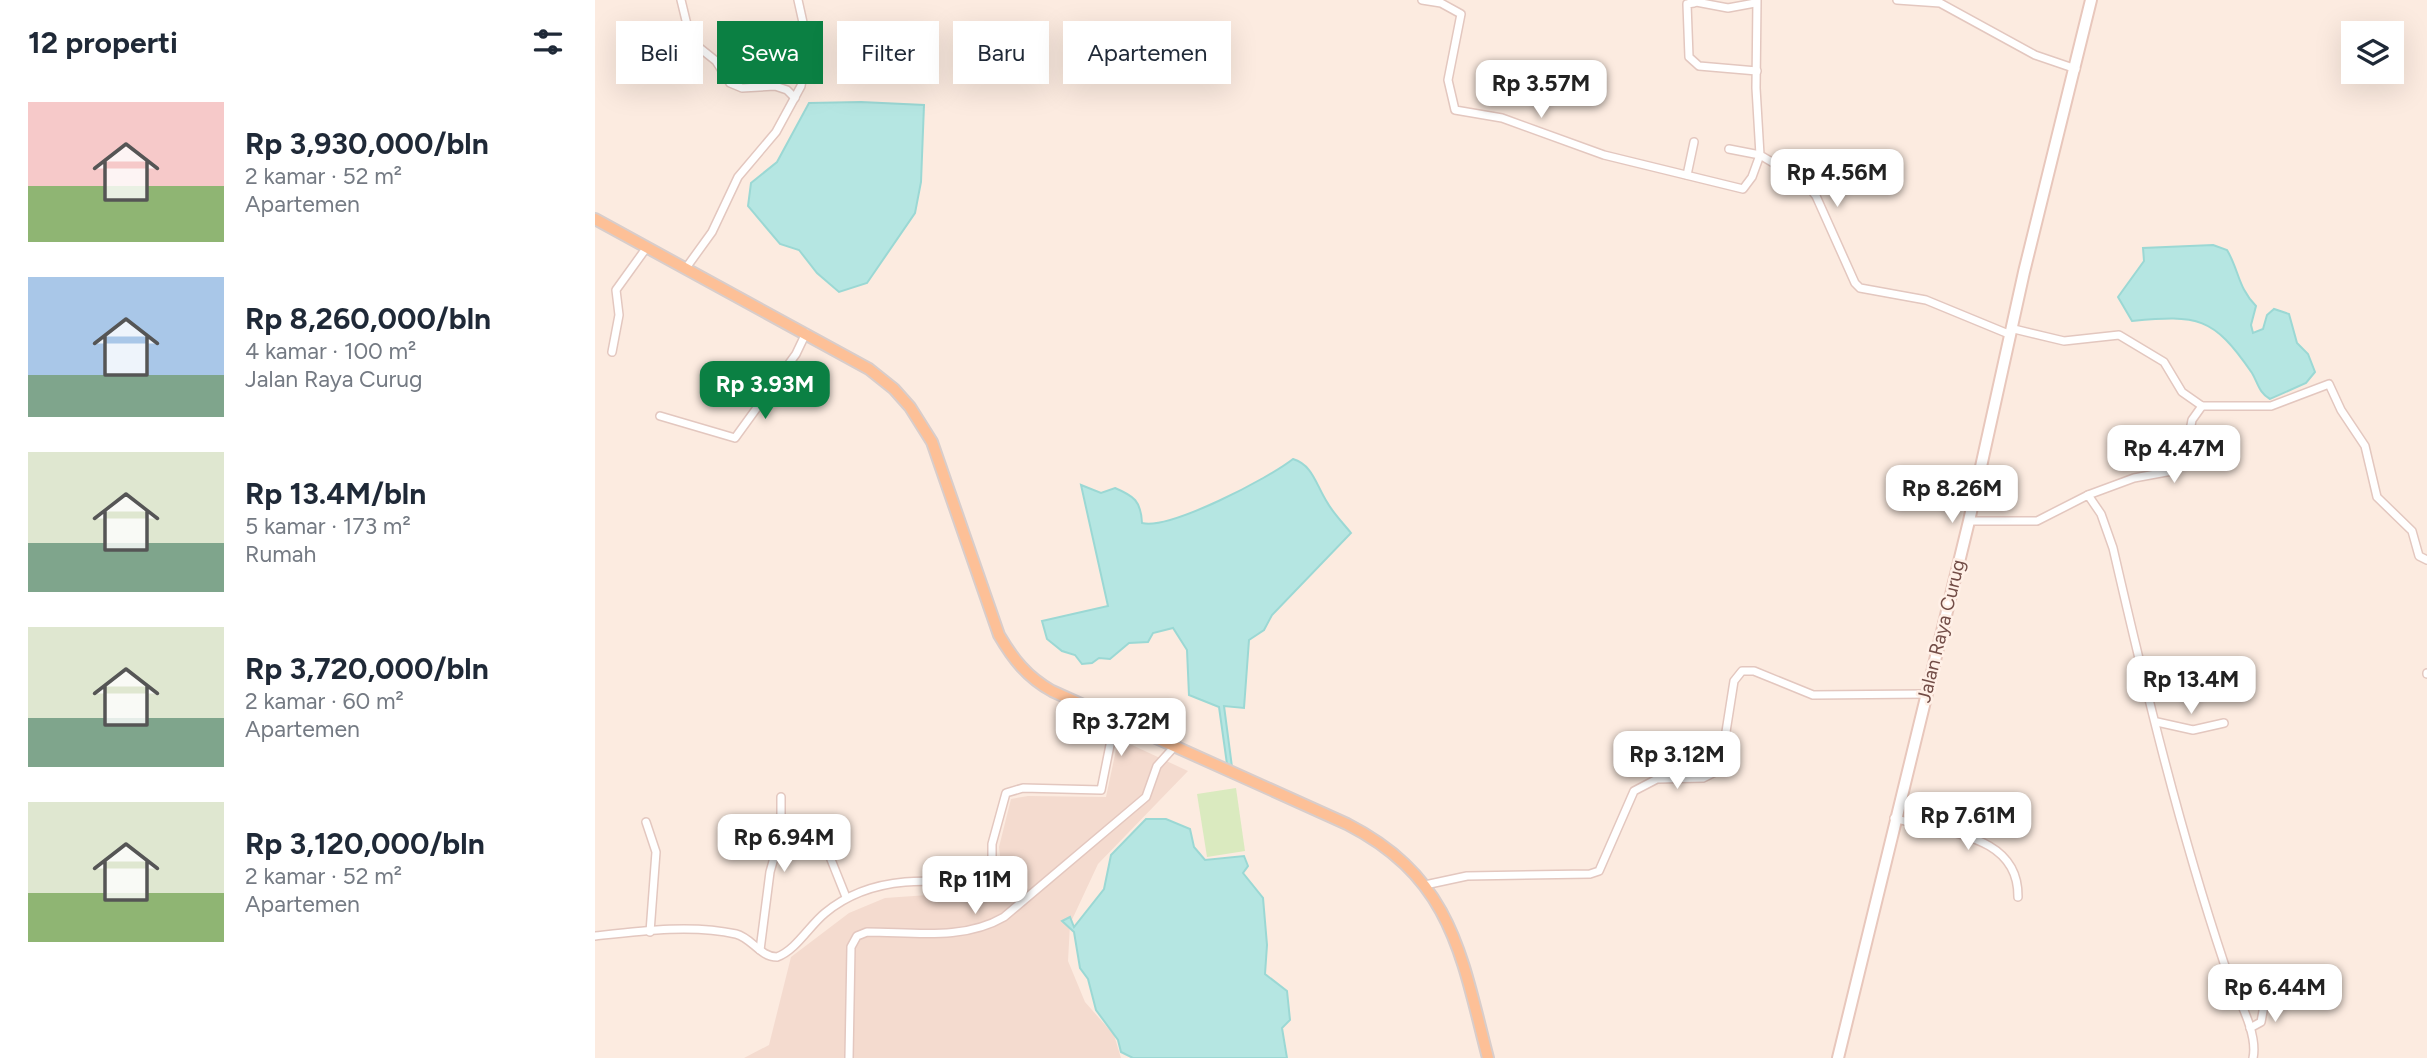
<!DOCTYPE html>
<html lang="id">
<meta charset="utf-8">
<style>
:root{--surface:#fff;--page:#f2f2f3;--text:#1f2937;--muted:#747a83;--accent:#0b8043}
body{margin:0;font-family:Figtree,sans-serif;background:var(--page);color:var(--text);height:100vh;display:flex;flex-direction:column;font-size:26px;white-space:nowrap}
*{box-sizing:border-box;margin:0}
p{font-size:23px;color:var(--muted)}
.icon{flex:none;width:38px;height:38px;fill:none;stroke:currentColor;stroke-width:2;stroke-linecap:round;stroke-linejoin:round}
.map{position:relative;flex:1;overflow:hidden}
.drawer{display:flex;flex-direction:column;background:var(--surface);width:595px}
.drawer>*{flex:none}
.guide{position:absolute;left:21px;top:21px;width:665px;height:63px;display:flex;gap:14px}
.fabs{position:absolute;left:1746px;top:21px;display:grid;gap:14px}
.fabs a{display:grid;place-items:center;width:63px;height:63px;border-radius:0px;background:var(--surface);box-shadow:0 7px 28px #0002;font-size:35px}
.price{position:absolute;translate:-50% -60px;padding:0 16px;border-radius:14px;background:#fff;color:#222;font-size:23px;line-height:46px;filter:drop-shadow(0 2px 4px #0008)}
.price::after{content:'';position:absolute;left:50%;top:42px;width:21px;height:16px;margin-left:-10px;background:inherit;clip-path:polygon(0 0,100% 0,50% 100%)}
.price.current{background:var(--accent);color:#fff}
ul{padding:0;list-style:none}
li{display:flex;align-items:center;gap:21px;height:175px;padding:0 28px}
li span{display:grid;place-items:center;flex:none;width:196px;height:140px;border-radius:0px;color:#555}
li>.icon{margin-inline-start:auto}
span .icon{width:84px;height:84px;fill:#fffc;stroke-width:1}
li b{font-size:30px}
h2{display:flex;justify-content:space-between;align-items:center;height:84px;padding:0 28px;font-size:30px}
.chip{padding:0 24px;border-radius:0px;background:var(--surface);box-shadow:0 7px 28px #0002;font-size:24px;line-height:63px}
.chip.current{background:var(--accent);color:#fff}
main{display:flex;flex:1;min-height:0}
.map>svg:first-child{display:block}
.residential{fill:#f4dbcf}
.green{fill:#daeabf}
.water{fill:#b5e6e2;stroke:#9bd8d4;stroke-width:2}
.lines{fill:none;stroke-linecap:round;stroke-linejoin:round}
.street-casing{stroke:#e3c7bf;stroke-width:10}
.secondary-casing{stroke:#e8c7bc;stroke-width:14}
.primary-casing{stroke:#d8cdcb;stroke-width:14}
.street{stroke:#fff;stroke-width:7}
.secondary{stroke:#fff;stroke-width:10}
.primary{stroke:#fdc097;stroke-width:10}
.labels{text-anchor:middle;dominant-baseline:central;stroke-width:5;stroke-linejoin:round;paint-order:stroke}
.street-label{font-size:19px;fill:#734d47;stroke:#fff0e7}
</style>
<main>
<section class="drawer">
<h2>12 properti<svg class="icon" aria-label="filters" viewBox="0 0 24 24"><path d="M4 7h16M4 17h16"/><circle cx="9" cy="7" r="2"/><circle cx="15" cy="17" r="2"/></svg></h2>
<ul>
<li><span style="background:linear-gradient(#f6c9c9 60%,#8fb573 0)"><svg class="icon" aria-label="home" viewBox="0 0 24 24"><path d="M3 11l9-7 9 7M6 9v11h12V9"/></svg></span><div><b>Rp 3,930,000/bln</b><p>2 kamar · 52 m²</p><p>Apartemen</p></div></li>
<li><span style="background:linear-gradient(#a9c7e8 70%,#7fa58c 0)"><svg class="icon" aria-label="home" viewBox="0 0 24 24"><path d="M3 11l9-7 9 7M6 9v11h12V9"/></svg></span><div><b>Rp 8,260,000/bln</b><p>4 kamar · 100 m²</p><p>Jalan Raya Curug</p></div></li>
<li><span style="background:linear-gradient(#dfe7d0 65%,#7fa58c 0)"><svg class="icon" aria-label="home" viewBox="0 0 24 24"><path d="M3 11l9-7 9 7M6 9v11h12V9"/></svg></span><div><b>Rp 13.4M/bln</b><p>5 kamar · 173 m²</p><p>Rumah</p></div></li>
<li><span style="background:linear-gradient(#dfe7d0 65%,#7fa58c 0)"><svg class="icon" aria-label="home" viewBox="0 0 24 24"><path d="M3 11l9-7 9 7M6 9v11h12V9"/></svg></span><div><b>Rp 3,720,000/bln</b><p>2 kamar · 60 m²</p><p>Apartemen</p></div></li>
<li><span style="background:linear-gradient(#dfe7d0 65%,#8fb573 0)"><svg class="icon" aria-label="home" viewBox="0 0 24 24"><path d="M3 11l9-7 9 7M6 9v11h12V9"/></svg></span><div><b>Rp 3,120,000/bln</b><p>2 kamar · 52 m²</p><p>Apartemen</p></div></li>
</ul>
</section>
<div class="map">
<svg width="1832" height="1058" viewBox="0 0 1832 1058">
<rect width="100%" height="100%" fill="#fcebe0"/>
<polygon class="residential" points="537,745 593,771 503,864 475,924 473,961 490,1002 519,1035 526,1058 149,1058 174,1045 196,957 254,913 290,898 347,894 410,899 404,847 416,799 433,796 511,797 521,750"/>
<polygon class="green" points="641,788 650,851 612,857 602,794"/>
<g class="water">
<polygon points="266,102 329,105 326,182 320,213 272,283 244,292 222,273 204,250 185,244 153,206 156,183 182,162 214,103"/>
<path d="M1618,245L1632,250C1644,270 1643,288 1661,306L1656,325L1658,333L1668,329L1672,315L1679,309L1694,314L1702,343L1713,354L1720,372L1711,383L1675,399C1664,393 1663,383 1657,373C1618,316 1603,315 1537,321L1523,297L1549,261L1548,248Z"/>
<path d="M698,459C718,465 721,485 732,502C738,513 748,523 756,533L677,615L669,630L654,640L649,708L629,706L637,767L632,764L624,707L594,695L592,650L578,628L558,633L553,642L534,643L515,659L504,658L497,663L487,664L480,655L467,651L452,639L447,621L513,606L486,485L506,493L520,488C539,496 546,501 547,523C575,530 674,478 698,459Z"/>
<polygon points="551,819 571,819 595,829 599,847 610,860 649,856 653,866 648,873 668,898 672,945 670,974 692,991 695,1020 687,1028 692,1058 538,1058 526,1052 523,1040 501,1010 493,979 485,968 479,932 467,921 475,917 479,927 509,889 516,855"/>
</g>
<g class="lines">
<g class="street-casing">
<g id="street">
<polyline points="86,0 96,41 121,61 135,83 147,88 180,86 192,90 200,98"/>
<polyline points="827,0 846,3 866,14 853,80 860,110 907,118 1009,155 1148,189 1157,177 1165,155 1134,149"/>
<polyline points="1162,0 1161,88 1165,155 1209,181 1221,196 1260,283 1265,288 1331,300 1416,335"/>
<polyline points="1302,0 1345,3 1440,55 1481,69"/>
<polyline points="1096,1 1133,8 1160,3"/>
<polyline points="1099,3 1092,4 1094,57 1104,66 1162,71"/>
<polyline points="1092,175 1099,142"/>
<polyline points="91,268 117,232 143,177 181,132 206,86 213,45 203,0"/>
<polyline points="1419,329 1469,341 1524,335 1569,362 1587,392 1607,406 1676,406 1734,384 1746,410 1770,446 1782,497 1817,531 1824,556 1832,560"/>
<polyline points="17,352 24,315 21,290 52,247"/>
<polyline points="65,416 140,438 201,354 211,333"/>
<polyline points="1493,495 1539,478 1577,471 1589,463 1597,420 1607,406"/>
<path d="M1374,521H1442L1493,495L1506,514L1518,548C1550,687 1584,828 1629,963C1638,990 1664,1031 1658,1058"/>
<polyline points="1832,674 1832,673"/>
<polyline points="1562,722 1598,730 1629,723"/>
<path d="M1299,818C1346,833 1424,832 1423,897"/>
<polyline points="51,822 61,852 55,932"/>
<polyline points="233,852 251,897"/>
<polyline points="830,885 872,876 995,874 1004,871 1039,791 1062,779 1108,778 1120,772 1127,757 1139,681 1147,671 1159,671 1218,695 1330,694"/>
<path d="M0,936C44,931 97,924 141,934C157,938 165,957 182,957C201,950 214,926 230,913C278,873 340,879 397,887V844L411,793L428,788L506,790L520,720"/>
<polyline points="165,950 175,872 186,833 186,797"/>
<polyline points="1655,1028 1666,1022 1671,995"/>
<path d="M254,1058L256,947L262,936L272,932C318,932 368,941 409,917L551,797L562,766L580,746"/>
</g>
</g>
<g class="secondary-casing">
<polyline id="secondary" points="1243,1058 1374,521 1429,272 1496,0"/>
</g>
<g class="primary-casing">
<path id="primary" d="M0,219L274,369L299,389L315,407L337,442L404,635C418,659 432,677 457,691L752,824C857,878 866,954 893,1058"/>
</g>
<use href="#street" class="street"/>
<use href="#secondary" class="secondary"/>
<use href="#primary" class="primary"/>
</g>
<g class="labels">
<g class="street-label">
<text transform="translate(1346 631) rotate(-76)">Jalan Raya Curug</text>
</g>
</g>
</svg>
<div class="fabs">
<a><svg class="icon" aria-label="layers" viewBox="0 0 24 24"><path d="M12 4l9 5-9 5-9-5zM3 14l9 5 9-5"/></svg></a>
</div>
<b class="price" style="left:946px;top:120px">Rp 3.57M</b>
<b class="price" style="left:1242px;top:209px">Rp 4.56M</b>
<b class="price current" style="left:170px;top:421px">Rp 3.93M</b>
<b class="price" style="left:1579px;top:485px">Rp 4.47M</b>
<b class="price" style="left:1357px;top:525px">Rp 8.26M</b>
<b class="price" style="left:1596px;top:716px">Rp 13.4M</b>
<b class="price" style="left:526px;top:758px">Rp 3.72M</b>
<b class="price" style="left:1082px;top:791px">Rp 3.12M</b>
<b class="price" style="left:1373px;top:852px">Rp 7.61M</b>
<b class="price" style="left:189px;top:874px">Rp 6.94M</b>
<b class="price" style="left:380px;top:916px">Rp 11M</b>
<b class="price" style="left:1680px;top:1024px">Rp 6.44M</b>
<div class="guide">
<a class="chip">Beli</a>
<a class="chip current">Sewa</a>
<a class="chip">Filter</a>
<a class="chip">Baru</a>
<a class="chip">Apartemen</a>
</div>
</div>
</main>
